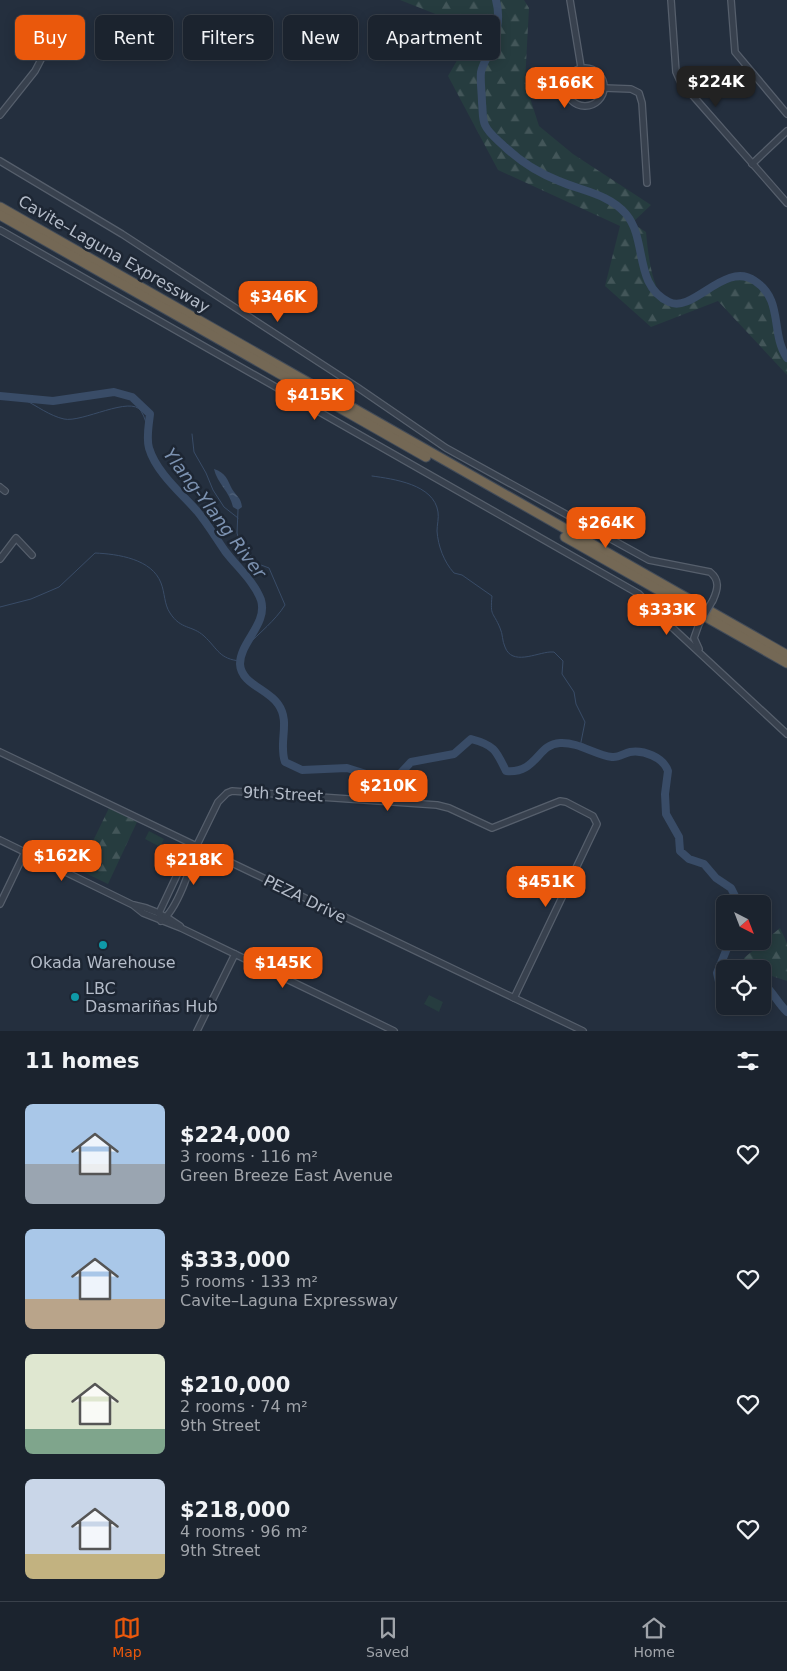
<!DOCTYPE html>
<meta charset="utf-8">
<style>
:root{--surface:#1b232e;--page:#282f3a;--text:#f1f3f6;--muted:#a0a4aa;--line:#39404a;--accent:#ea580c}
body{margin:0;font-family:"DejaVu Sans",sans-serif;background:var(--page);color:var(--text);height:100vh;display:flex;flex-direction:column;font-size:19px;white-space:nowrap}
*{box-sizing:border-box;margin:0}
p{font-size:16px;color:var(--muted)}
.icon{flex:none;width:28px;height:28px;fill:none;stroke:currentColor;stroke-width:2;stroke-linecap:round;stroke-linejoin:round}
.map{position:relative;height:1031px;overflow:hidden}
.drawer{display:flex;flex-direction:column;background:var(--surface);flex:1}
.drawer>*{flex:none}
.banner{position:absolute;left:15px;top:15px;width:500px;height:45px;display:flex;gap:10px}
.needle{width:32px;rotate:138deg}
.controls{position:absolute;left:716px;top:895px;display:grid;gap:10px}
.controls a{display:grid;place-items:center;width:55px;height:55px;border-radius:8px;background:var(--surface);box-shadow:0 2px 12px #0003,0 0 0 1px var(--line);font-size:25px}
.price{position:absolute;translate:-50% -42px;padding:0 11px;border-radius:10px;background:var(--accent);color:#fff;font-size:16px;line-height:32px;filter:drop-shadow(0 1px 2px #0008)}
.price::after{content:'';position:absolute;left:50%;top:30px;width:15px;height:11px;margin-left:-8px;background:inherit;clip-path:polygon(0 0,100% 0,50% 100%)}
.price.active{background:#222;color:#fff}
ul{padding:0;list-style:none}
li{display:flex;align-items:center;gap:15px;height:125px;padding:0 25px}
li span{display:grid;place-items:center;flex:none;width:140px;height:100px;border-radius:8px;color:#555}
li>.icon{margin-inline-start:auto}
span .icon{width:60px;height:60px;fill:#fffc;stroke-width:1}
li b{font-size:21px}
h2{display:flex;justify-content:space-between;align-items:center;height:60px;padding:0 25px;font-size:21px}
.tag{padding:0 18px;border-radius:8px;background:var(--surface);box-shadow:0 2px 12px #0003,0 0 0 1px var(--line);font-size:18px;line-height:45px}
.tag.active{background:var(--accent);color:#fff}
.dock{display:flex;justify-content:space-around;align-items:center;height:70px;border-top:1px solid var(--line);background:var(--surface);font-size:14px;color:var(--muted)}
.dock a{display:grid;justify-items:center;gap:2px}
.dock .active{color:var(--accent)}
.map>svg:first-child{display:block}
.forest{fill:url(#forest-firs)}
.pitch{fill:#263c3f}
.water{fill:url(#water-ripples)}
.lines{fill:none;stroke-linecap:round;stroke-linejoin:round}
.stream{stroke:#394c67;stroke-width:1}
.river{stroke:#394c67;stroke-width:8}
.minor-casing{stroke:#565f6c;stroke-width:8}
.highway-casing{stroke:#434c59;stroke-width:11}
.minor{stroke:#38414e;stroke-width:5.5}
.highway{stroke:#746855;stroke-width:9}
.minor-bridge-casing{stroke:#565f6c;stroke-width:8;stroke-linecap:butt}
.minor-bridge{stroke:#38414e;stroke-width:5.5}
.culture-dot{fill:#0f9aa8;stroke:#1d2633;stroke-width:2}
.labels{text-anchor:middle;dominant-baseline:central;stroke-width:5;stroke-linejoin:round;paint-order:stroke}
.street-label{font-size:16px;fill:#b4bcc9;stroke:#1d2633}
.poi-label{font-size:16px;fill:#b4bcc9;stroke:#1d2633}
.water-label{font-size:18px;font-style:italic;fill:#7c92b1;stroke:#1d2633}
</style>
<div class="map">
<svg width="787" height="1031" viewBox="0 0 787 1031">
<defs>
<pattern id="forest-firs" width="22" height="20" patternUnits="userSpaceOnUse" patternTransform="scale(1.25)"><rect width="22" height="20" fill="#263c3f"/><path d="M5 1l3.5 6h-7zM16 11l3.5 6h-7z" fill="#435659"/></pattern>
<pattern id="water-ripples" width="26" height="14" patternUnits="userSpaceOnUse" patternTransform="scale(1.25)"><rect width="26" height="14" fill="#394c67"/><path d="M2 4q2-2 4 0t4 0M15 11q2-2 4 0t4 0" fill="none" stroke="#53647b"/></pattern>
</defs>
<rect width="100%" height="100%" fill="#242f3e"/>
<g class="forest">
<path d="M400,0H524L529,8L525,82L539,126L573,154L651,205L632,223L646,232C648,250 652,313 682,303C695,298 705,286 718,280C726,277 736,277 745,276L755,280L772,299L776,313L777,338L787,358V375L718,301L651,327L605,286L620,226L498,170L448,76L481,19L438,15Z"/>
<polygon points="109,808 137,822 108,884 79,870"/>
<polygon points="780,928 787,943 787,981 763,973 762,969 745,968 744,958"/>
</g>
<g class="pitch">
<polygon points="149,831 164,839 160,847 145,839"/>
<polygon points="429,995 443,1002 439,1012 424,1004"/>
</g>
<path class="water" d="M214,469C226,473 227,479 232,489C236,496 241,497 242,507L238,510L233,507C230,492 217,483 214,469Z"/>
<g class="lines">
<g class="stream">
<path d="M25,400C37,406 50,416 64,419C82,423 131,395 141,411C145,417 147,426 149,433"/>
<polyline points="192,434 194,452 206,473 213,490 224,507 238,518"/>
<path d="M372,476C393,479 434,484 438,512C439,518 437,525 437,531C438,546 444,562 454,573L462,575L492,596C490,617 493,611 500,628C503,634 502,641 505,647C512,666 536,653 550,652H554L563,661L562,674L574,692L576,704L585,722L580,747"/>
<path d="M238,510L237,533L241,547L261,565L269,568L285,605C275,621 260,632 247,646"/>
<path d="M0,607L31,599L59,587L95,553C118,554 152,559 161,583C165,593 164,604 170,613C181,630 192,625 204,636C218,649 219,659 240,661"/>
</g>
<g class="river">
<path d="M496,0C500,15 498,30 493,44C490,54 483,62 481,72C480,82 482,93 482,103C483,110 482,118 485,125C489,134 498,140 505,147C521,162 538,173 559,181C582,191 609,194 626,214C648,240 633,285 669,302C693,314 725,260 755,281C784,300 770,333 787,358"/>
<path d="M0,396L53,401L114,392L132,397L150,414C149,424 146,438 149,448C156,472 181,493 197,511C207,523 216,538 225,551C237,567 254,581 261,600C268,624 240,642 240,664C241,684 268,689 278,704C291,722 278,742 285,762L302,770L347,768L385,780L398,776L411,762L454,754L471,739C494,745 496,750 506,771C537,774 537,744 560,743C579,742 595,755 612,757C619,758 624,753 630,752C644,750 663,757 668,771L665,794L666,814L679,837L680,851L689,859L704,864L716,878L731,888L739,904"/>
<path d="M762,982C773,992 777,1002 787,1012"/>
<polyline points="725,986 719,982 717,973 730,941"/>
</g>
<g class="minor-casing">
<g id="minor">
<polyline points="570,0 581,67"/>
<polyline points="671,0 676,72 680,81 787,203"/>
<polyline points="731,0 735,52 787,114"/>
<circle cx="585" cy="87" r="19"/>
<polyline points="604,88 631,89 639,93 642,103 647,183"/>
<polyline points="0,115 35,71 57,29"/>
<path d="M0,161L122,234L357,387L446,448L649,560L710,572C720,580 718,589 713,600"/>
<polyline points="752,164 787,131"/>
<polyline points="0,230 639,594 662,618 787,734"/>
<polyline points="0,487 5,491"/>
<polyline points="0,559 16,538 32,555"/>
<polyline points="699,649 694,638 699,624"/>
<polyline points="0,752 583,1031"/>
<polyline points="0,840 133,905 143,913 181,928 394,1031"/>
<polyline points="0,904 25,852"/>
<path d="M134,905C152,908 166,916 180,926"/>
<polyline points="161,921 159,913 185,858 196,847 218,802 227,793 232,791 437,805 449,808 492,828 560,801 566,802 593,816 597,824 514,998"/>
<path d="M161,921C177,911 192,865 196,847"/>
<polyline points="197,1031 235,954"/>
</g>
</g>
<g class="highway-casing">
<g id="highway">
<polyline points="0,207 787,655"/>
<polyline points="0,215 426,457"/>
<polyline points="565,537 787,663"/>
</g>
</g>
<use href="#minor" class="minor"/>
<use href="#highway" class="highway"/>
<g class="minor-bridge-casing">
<polyline id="minor-bridge" points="699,624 713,600"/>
</g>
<use href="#minor-bridge" class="minor-bridge"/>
</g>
<g class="culture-dot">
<circle cx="103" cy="945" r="5"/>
<circle cx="75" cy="997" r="5"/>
</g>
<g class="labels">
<g class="street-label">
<text transform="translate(114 254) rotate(30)">Cavite–Laguna Expressway</text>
<text transform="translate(283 794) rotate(3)">9th Street</text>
<text transform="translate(305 899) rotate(26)">PEZA Drive</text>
</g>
<g class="poi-label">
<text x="103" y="962">Okada Warehouse</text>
<text x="85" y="988" text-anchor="start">LBC<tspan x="85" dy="18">Dasmariñas Hub</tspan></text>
</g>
<g class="water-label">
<text transform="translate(215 513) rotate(53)">Ylang-Ylang River</text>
</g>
</g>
</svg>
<div class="controls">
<a><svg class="needle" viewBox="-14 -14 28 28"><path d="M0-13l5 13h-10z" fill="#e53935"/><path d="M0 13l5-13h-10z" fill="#a0a4aa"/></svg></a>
<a><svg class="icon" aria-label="locate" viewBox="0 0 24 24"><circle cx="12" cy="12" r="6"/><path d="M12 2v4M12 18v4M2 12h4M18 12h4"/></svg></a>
</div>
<b class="price active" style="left:716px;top:108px">$224K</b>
<b class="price" style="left:565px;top:109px">$166K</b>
<b class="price" style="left:278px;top:323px">$346K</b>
<b class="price" style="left:315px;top:421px">$415K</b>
<b class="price" style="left:606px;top:549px">$264K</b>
<b class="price" style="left:667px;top:636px">$333K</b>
<b class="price" style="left:388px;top:812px">$210K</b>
<b class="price" style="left:62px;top:882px">$162K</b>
<b class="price" style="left:194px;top:886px">$218K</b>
<b class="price" style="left:546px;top:908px">$451K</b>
<b class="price" style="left:283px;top:989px">$145K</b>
<div class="banner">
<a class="tag active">Buy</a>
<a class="tag">Rent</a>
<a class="tag">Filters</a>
<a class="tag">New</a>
<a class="tag">Apartment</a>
</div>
</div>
<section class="drawer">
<h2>11 homes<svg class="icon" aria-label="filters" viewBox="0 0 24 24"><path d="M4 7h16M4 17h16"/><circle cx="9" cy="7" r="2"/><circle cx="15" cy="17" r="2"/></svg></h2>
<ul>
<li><span style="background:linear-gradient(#a9c7e8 60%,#9aa5b1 0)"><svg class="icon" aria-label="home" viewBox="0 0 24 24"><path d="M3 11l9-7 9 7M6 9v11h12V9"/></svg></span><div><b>$224,000</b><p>3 rooms · 116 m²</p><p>Green Breeze East Avenue</p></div><svg class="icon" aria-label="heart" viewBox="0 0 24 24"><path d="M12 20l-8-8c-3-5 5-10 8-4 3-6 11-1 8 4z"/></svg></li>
<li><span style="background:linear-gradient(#a9c7e8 70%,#b9a48a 0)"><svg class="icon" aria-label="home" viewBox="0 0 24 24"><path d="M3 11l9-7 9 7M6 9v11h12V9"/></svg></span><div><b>$333,000</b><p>5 rooms · 133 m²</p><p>Cavite–Laguna Expressway</p></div><svg class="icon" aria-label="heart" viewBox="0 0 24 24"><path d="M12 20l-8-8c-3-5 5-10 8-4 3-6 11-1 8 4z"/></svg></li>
<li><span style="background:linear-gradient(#dfe7d0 75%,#7fa58c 0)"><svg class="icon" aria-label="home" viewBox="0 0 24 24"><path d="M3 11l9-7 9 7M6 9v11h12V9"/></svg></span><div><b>$210,000</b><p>2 rooms · 74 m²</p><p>9th Street</p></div><svg class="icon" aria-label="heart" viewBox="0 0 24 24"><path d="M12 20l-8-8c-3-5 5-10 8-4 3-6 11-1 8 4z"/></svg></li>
<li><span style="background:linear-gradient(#c9d6e8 75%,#c2b280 0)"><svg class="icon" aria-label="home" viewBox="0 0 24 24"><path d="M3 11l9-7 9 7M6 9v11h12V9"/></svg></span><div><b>$218,000</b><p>4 rooms · 96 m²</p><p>9th Street</p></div><svg class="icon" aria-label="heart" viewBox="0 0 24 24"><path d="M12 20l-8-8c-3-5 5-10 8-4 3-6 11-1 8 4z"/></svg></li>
</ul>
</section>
<nav class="dock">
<a class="active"><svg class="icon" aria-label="map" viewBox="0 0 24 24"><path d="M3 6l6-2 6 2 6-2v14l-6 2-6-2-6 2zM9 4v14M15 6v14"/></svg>Map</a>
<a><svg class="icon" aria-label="saved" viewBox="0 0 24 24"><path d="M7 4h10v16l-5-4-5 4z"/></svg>Saved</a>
<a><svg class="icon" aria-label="home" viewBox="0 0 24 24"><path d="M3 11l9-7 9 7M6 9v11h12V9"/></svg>Home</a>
</nav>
